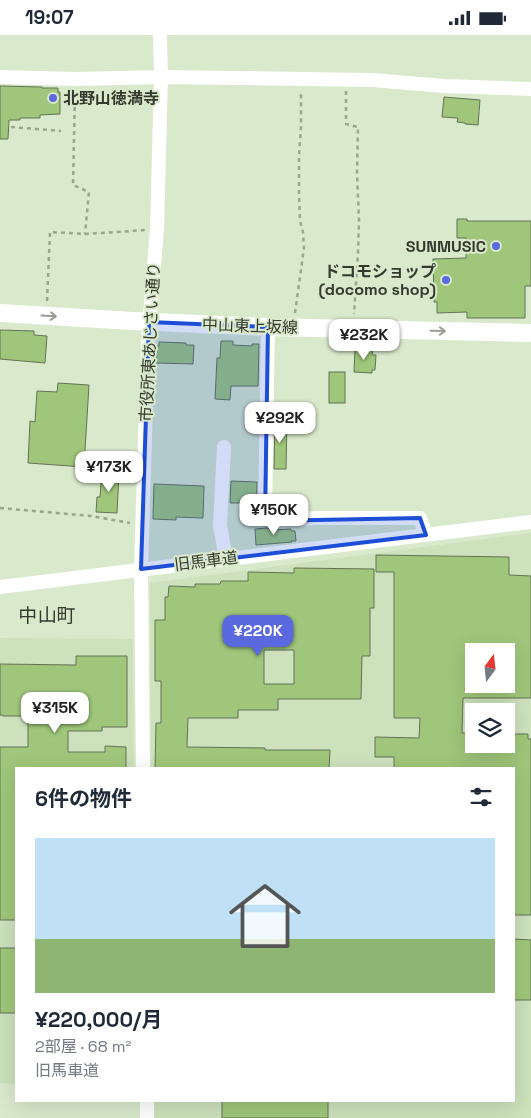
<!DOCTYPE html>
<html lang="ja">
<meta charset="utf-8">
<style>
:root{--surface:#fff;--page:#f6f6f7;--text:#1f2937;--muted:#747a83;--accent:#5a69e0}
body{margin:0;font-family:"Space Grotesk","Noto Sans JP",sans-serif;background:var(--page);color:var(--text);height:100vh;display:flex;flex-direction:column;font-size:19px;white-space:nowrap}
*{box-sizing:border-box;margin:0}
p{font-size:16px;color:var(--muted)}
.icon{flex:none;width:28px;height:28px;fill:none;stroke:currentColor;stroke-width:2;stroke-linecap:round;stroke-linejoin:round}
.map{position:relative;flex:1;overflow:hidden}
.drawer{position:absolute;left:15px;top:732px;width:500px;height:335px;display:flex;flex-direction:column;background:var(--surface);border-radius:0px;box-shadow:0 5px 20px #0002}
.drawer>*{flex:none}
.needle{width:32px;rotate:15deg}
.buttons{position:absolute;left:465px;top:608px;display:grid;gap:10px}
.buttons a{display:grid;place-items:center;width:50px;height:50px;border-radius:0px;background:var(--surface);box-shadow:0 5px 20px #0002;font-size:25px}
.price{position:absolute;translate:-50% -42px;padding:0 11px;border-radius:10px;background:#fff;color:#222;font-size:16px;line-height:32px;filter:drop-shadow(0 1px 2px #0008)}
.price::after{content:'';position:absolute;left:50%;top:30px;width:15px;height:11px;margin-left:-8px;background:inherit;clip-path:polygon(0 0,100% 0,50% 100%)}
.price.selected{background:var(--accent);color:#fff}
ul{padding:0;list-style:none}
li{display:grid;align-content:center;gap:10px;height:265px;padding:0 20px}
li span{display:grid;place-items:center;height:155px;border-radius:0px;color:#555}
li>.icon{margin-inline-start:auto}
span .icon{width:90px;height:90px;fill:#fffc;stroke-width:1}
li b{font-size:21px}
h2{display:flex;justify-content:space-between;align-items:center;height:60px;padding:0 20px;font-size:21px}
.status{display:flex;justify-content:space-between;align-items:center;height:35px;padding:0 25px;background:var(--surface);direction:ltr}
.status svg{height:14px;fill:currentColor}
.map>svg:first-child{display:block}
.built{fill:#cde1bc;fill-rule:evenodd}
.building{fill:#9fc67a;stroke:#637257;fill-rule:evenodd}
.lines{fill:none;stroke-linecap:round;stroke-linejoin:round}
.path{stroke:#99a58e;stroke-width:2.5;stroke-dasharray:4 4;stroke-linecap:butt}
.minor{stroke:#fff;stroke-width:14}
.major{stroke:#fff;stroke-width:18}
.oneway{stroke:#9a9c96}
.marked{fill:#1d4ed8;fill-opacity:0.2;stroke:#1d4ed8;stroke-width:4;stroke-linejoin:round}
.poi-dot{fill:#5a69e0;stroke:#d9e9cb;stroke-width:2}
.labels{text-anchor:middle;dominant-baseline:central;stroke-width:4;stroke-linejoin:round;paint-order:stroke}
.poi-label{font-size:16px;font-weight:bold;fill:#343a2e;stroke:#d9e9cb;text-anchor:end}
.street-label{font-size:16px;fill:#343a2e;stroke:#d9e9cb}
.quarter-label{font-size:19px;fill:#343a2e;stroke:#d9e9cb}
</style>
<div class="status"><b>19:07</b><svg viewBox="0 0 49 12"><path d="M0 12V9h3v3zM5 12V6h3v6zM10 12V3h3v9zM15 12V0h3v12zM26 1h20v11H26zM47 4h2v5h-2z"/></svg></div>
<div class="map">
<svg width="531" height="1083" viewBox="0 0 531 1083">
<rect width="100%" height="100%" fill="#d9e9cb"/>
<g class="built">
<path d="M531,498V1083H153V1066H514V734H151L150,548ZM474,616H506V649H474ZM474,676H506V709H474Z"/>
<polygon points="0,603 133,604 134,734 16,734 16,1049 0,1048"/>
</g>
<g class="building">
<polygon points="0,51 42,52 42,53 58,53 58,57 60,57 60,79 40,80 40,83 20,83 20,85 9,85 8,104 0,104"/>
<polygon points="444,62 480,65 478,90 465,89 465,88 457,87 458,83 442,82"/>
<polygon points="457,184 467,184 467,186 531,186 531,251 525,251 525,283 467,283 467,277 437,278 437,267 434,267 433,224 466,223 466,203 457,203"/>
<polygon points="0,295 34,296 34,300 47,301 45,328 0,324"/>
<polygon points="221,306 233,306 233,310 252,311 252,309 259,309 258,351 231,351 230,365 215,364 217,323 220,323"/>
<polygon points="159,307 186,308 186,310 194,310 193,329 156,328 157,311 159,311"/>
<polygon points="355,313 373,314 372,320 376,320 375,335 372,335 372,338 354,337"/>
<rect x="329" y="337" width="16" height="31"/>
<polygon points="58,348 89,350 84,432 28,428 30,386 35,387 37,356 57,357"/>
<polygon points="275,383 287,384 286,434 274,434"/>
<polygon points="102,437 119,438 117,478 96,477 97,462 100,462"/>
<polygon points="231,446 257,447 256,480 244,480 244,468 230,468"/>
<polygon points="154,449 204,451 203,483 176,482 176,485 153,484"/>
<polygon points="267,493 273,495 291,494 291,496 295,496 296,506 291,506 292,507 256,510 255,494"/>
<path d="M376,520L509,522V540L531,541V663H463L462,698H469V703H474V709H506V703H513V699H528V704H531V880H514V734H394V722H375V702L419,703L420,683H394V537H376ZM474,616H511V640H506V649H474Z"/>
<path d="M294,533L374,534V573H370V621H362L361,664H278V675H238V683H188L187,712L265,713V715H330L329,734H155L156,688H161V646H155V585H165V562H168L169,551L195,552V549H220L221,546H248V537L294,538ZM264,615H294V649H264Z"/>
<polygon points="76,621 127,621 127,692 102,692 102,696 68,696 68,717 105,717 105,711 126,712 126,734 16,734 16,885 0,885 0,712 28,712 28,681 3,681 3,680 0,680 0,629 76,630"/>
<polygon points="514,904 531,905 531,965 514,965"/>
<rect x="0" y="913" width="16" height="65"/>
<rect x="222" y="1066" width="106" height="17"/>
</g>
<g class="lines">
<g class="path">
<polyline points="75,56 73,150 89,157 85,199"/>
<polyline points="346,56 346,89 358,92 357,138 359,186 358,218 354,279"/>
<polyline points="11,92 61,96"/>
<polyline points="47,266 50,197 85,199 146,195"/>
<polyline points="295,278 304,213 303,197 300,186 299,160 299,120 301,92 301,57"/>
<polyline points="0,473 91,481 130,488"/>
</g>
<g class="minor">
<polyline points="0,42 76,44 161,42 372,45 444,51 531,54"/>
<polyline points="268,292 265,480 272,486 316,483 420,483 426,500"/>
<polyline points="224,412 220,490 226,524"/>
<polyline points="0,552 531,487"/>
<polyline points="143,734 141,534 148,303 157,194 161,42 160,0"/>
<polyline points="147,1066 147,1083"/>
</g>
<polyline class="major" points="0,278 132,286 268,292 531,298"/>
</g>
<defs><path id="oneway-shaft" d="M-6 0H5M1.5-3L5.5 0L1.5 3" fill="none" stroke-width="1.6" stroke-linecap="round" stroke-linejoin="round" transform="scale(1.25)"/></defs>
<g class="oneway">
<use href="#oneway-shaft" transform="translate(49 281) rotate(3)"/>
<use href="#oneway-shaft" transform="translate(438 296) rotate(1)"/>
</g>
<path class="marked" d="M149,287L268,292L265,486L420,483L426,500L141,534Z"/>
<g class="poi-dot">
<circle cx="53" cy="63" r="5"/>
<circle cx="496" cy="211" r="5"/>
<circle cx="446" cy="245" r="5"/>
</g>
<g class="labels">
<g class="poi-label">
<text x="63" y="63" text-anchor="start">北野山徳満寺</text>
<text x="486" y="211">SUNMUSIC</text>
<text x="436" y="236">ドコモショップ<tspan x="436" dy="18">(docomo shop)</tspan></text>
</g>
<g class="street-label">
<text transform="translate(250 291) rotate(2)">中山東上坂線</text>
<text transform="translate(150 307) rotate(-87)">市役所東あじさい通り</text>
<text transform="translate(206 526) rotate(-7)">旧馬車道</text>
</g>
<g class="quarter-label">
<text x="47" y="580">中山町</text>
</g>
</g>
</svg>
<div class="buttons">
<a><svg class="needle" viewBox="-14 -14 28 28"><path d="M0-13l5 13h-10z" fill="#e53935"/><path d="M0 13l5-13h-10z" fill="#747a83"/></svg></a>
<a><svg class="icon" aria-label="layers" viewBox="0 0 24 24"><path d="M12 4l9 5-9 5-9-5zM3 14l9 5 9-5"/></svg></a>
</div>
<b class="price" style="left:364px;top:326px">¥232K</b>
<b class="price" style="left:280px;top:409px">¥292K</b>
<b class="price" style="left:109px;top:458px">¥173K</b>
<b class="price" style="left:274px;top:501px">¥150K</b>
<b class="price selected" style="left:258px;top:622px">¥220K</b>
<b class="price" style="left:55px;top:699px">¥315K</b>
<section class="drawer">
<h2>6件の物件<svg class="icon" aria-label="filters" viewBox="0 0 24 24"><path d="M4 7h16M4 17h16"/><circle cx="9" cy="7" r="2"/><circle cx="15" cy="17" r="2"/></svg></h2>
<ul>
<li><span style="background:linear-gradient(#bfe0f5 65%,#8fb573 0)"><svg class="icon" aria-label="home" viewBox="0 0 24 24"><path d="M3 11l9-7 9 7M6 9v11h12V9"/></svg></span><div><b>¥220,000/月</b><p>2部屋 · 68 m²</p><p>旧馬車道</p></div></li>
</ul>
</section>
</div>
